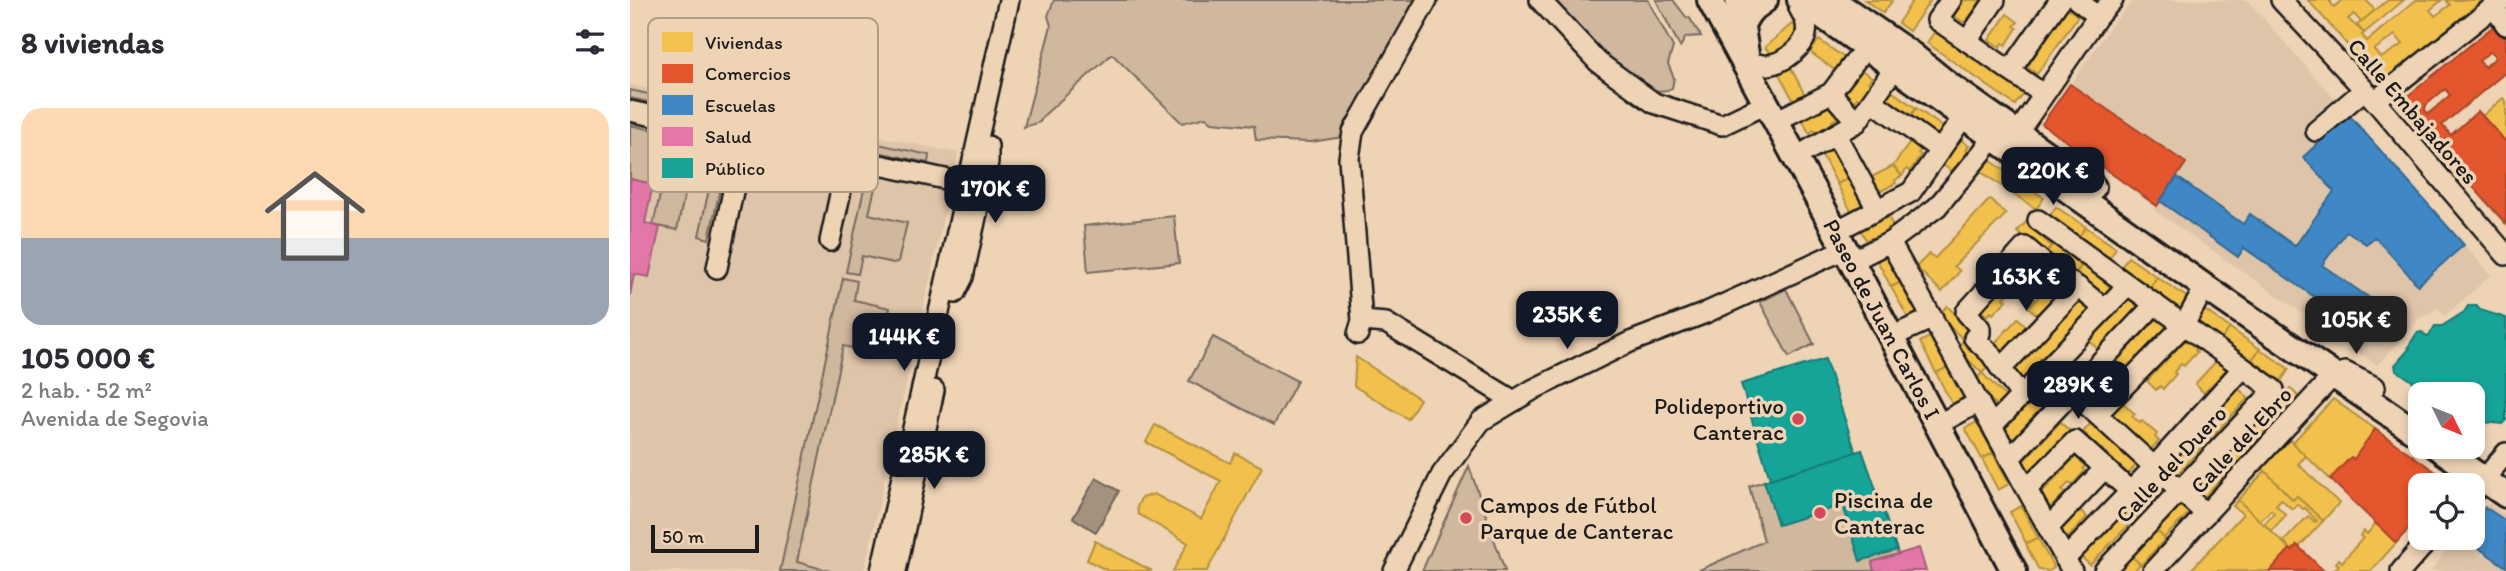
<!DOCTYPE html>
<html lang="es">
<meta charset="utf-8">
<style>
:root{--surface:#fff;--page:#f2f2f3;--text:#2b2b33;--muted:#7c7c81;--line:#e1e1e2;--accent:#111827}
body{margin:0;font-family:Itim,sans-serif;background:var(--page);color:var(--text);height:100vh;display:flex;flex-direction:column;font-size:26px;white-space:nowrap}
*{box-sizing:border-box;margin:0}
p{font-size:23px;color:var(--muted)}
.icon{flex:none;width:38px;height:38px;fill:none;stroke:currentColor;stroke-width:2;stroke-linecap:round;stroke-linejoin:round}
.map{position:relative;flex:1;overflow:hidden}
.side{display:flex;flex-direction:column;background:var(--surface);width:630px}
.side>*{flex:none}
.needle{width:46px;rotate:133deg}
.controls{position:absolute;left:1778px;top:382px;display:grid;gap:14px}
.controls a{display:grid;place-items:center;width:77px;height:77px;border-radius:14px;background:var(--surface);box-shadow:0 4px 10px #0003;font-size:35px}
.scale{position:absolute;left:21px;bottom:18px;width:108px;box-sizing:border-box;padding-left:7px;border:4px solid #1c1c1c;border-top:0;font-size:19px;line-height:24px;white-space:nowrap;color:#1c1c1c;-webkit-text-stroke:5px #eed3b5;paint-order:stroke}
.price{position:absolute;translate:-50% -60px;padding:0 16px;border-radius:14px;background:var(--accent);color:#fff;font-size:23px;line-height:46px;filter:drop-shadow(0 2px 4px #0008)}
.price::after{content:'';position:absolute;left:50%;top:42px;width:21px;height:16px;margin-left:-10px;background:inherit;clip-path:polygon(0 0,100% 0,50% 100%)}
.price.active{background:#222;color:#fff}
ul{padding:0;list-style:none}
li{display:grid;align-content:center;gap:14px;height:371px;padding:0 21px}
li+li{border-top:2px solid var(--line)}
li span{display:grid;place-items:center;height:217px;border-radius:21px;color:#555}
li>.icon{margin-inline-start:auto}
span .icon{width:126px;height:126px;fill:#fffc;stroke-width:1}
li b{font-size:30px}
h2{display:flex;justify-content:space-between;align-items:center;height:84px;padding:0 21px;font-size:30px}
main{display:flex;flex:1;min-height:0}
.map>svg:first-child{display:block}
.built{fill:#dec5aa}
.green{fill:#d0b89f;stroke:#766a5e;stroke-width:2}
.water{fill:#a3927e;stroke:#6d6357;stroke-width:2}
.homes{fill:#f2c14e;stroke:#b2903f;stroke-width:2;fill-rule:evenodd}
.shops{fill:#e4572e;stroke:#a84529;stroke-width:2;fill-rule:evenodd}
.schools{fill:#3f88c5;stroke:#346892;stroke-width:2}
.health{fill:#e377a8;stroke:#a75c7e;stroke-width:2}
.public{fill:#17a398;stroke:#187a73;stroke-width:2}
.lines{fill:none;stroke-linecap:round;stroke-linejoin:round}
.minor-casing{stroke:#1c1c1c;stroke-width:24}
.major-casing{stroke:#1c1c1c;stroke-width:30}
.minor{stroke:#eed3b5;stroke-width:19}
.major{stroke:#eed3b5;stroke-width:24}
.poi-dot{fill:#d1495b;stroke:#eed3b5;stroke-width:2.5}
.labels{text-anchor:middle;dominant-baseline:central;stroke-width:7;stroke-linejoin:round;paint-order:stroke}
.street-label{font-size:23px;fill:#1c1c1c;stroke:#eed3b5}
.poi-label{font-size:23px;fill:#1c1c1c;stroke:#eed3b5;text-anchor:start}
.key{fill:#eed3b5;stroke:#af9c87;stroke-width:2}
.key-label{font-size:19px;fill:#1c1c1c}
</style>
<main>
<section class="side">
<h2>8 viviendas<svg class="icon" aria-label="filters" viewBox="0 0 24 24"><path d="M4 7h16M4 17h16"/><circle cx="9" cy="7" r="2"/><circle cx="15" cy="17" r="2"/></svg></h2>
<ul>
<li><span style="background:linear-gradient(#ffd9b3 60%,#9aa5b1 0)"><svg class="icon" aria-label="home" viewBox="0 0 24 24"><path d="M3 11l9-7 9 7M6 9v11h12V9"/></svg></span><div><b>105 000 €</b><p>2 hab. · 52 m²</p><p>Avenida de Segovia</p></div></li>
</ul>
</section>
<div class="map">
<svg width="1876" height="571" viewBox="0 0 1876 571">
<rect width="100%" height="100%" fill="#eed3b5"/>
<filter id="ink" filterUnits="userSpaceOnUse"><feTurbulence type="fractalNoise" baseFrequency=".0143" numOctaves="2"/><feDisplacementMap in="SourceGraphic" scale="14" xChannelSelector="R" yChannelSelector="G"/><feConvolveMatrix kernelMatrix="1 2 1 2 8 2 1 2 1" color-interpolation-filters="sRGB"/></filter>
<g filter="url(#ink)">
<g class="built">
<polygon points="1504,0 1617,0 1861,275 1815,316 1808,308 1790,318 1747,365 1524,210 1556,163 1441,84 1480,27"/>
<polygon points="0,85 328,153 234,571 0,571"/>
<polygon points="1859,503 1876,515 1876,571 1803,571 1801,570 1829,537 1843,537 1843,522"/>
</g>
<g class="green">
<polygon points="424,0 793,0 713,137 681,142 626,140 624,126 582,122 576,117 552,123 482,54 413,116 410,122 394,127 421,26 418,16"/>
<path d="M921,0H1018L1043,47L1038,64L1044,78L1042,88C1027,97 1003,82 990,73Z"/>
<polygon points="1026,0 1043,0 1057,18 1059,17 1071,36 1056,37 1050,47"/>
<polygon points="0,90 299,155 298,163 0,98"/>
<polygon points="0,125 40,134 26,185 0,179"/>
<polygon points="44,135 66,140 47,230 23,225"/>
<polygon points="87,151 98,153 79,239 69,236"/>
<polygon points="241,179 247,179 239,214 277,223 268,262 263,263 232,256 228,274 216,272 235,184"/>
<polygon points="544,216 549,263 458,272 454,226"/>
<polygon points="213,278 227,281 224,300 260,308 249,354 213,346 167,562 200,571 150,571"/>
<polygon points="1156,289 1184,344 1159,357 1130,302"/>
<polygon points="583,337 667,381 644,425 559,381"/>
<polygon points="1232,450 1268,554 1242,562 1244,571 1067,571 1134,541 1119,486"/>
<polygon points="839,466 875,571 792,571"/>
</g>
<polygon class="water" points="466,478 489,491 466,532 443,518"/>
<g class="homes">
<polygon points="1235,0 1260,0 1262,1 1253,13"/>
<polygon points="1283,0 1301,0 1279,31 1268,23"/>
<polygon points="1334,0 1351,0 1335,23 1324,16"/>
<path d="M1678,0H1702L1700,2L1704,7L1712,0H1736L1745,10L1731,22L1724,14L1718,19L1734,33L1732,35L1737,41L1786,0H1812L1800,10L1805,16L1820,5L1816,0H1853L1751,83ZM1765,35L1773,44L1751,58L1744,50Z"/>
<polygon points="1758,0 1774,0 1734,33 1727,25"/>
<polygon points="1437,8 1448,16 1407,74 1397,67"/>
<polygon points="1377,14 1388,22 1384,26 1387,28 1376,45 1373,43 1370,47 1359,40"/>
<polygon points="1163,23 1172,34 1144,58 1135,47"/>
<polygon points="1305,31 1390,90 1394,94 1385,105 1297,43"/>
<polygon points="1189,40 1219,61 1206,71 1180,52"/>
<polygon points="1161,68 1177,99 1166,105 1149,74"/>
<polygon points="1231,70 1242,77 1238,82 1241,84 1230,100 1227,98 1223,103 1213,95"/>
<polygon points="1257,88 1286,108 1278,120 1249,99"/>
<polygon points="1873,98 1876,101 1876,142 1852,116"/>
<polygon points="1200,106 1207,118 1202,121 1203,124 1186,133 1184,130 1179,133 1173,121"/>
<polygon points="1286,108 1317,130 1308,141 1278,120"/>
<polygon points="1329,138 1339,146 1336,150 1339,152 1327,169 1325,167 1321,171 1311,163"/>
<polygon points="1281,141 1292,148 1288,153 1291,155 1280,171 1277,169 1272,176 1263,166"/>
<polygon points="1202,147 1219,178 1207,184 1191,153"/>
<polygon points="1354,156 1384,177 1376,189 1346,168"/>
<polygon points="1263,166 1272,176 1265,180 1266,183 1249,192 1236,180"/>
<polygon points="1384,177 1414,198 1406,209 1376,189"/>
<polygon points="1219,178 1234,209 1223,215 1207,184"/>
<polygon points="1360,199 1376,214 1324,266 1330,271 1312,292 1286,267 1299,254 1305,258"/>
<polygon points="1426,207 1456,227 1447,239 1418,218"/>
<polygon points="1257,214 1263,226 1258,228 1260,231 1242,241 1241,238 1236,240 1230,229"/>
<polygon points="1396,222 1421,246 1413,256 1387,232"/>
<polygon points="1456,227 1486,248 1478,260 1447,239"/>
<polygon points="1425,242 1451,267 1442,276 1416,252"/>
<polygon points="1257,250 1273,281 1261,287 1245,256"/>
<polygon points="1498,257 1527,277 1519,289 1490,269"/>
<polygon points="1390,262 1400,271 1395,275 1398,278 1384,292 1382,290 1374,298 1377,300 1363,314 1361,312 1357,316 1347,307"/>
<polygon points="1454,263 1481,288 1471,297 1446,273"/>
<polygon points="1527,277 1558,298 1549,310 1519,289"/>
<polygon points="1273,281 1289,312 1278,318 1261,287"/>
<polygon points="1423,282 1432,290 1408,316 1398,307"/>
<polygon points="1500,295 1510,304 1506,308 1508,311 1495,325 1492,323 1485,331 1488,333 1474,347 1471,345 1468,349 1458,340"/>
<polygon points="1451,299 1461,308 1388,385 1382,372"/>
<polygon points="1317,306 1343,331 1334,340 1308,315"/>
<polygon points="1570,307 1600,328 1591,340 1565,322"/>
<polygon points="1529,316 1539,325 1535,329 1538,331 1524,346 1521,343 1514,351 1517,353 1503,368 1501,366 1497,370 1487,361"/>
<polygon points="1388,318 1397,327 1373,352 1364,344"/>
<polygon points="1600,328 1630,349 1622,360 1591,340"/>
<polygon points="1301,336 1318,367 1306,373 1290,342"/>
<polygon points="1559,336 1569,345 1565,350 1567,352 1554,366 1551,364 1544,372 1546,374 1533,389 1530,386 1526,390 1517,381"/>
<polygon points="1335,339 1361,364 1352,373 1326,348"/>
<polygon points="1630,349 1659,369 1651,381 1622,360"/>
<polygon points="726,357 790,399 778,419 724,386"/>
<polygon points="1589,358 1599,367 1574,393 1565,384"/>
<polygon points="1318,367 1334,398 1322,404 1306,373"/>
<polygon points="1352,373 1377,398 1368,407 1343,382"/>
<polygon points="1660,388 1669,397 1644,424 1635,415"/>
<polygon points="1412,389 1422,398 1418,402 1420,404 1407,419 1404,416 1397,424 1399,426 1386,441 1383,438 1379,442 1370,434"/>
<polygon points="1609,389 1618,398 1546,475 1536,466"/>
<polygon points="1703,399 1745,429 1724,459 1721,457 1700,479 1662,443"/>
<polygon points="1490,400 1505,414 1502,416 1510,423 1512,421 1527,434 1525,437 1529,441 1520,450 1475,409"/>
<polygon points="1634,414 1643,423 1620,448 1610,439"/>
<polygon points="1347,422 1363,453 1352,459 1335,428"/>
<polygon points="1430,422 1440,431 1436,435 1438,437 1425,452 1422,449 1415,457 1417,459 1397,476 1388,467"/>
<polygon points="1462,422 1507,464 1498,474 1494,470 1492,472 1477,459 1480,456 1472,449 1470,452 1455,438 1457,435 1453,432"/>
<polygon points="525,425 600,463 605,453 632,467 577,571 543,571 558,543 508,514 507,507 511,498 524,494 571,519 591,481 516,442"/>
<polygon points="1611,440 1621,449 1597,474 1587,465"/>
<polygon points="1659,440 1676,456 1668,464 1709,503 1693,521 1667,496 1663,500 1632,468"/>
<polygon points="1363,453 1379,484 1368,490 1352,459"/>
<polygon points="1447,455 1457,464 1453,468 1455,471 1442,485 1439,483 1432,490 1435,493 1421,507 1418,505 1414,509 1405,500"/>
<polygon points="1586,464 1596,473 1572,500 1562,491"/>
<polygon points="1635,471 1663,500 1667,496 1693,521 1669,547 1667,545 1662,551 1654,541 1678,516 1685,522 1687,521 1675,508 1673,509 1667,504 1662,509 1651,499 1646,505 1656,515 1641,531 1634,524 1644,513 1641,510 1630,521 1608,500"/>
<polygon points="1523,479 1533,489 1460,565 1450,556"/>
<polygon points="1608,500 1660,549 1640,571 1560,571 1613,514 1603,506"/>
<polygon points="1549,504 1559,513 1534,538 1525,529"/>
<polygon points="1391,506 1408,538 1396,543 1380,512"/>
<polygon points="1448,508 1457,517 1433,543 1427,529"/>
<polygon points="1746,523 1766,543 1741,571 1704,571 1709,565 1706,563 1709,559 1712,562 1733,538 1730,536 1734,531 1737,534"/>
<polygon points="1526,530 1535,539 1511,565 1501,556"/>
<polygon points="1408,538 1424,568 1419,571 1409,570 1398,549 1396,543"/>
<polygon points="465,541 522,571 478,571 457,560"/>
<polygon points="1501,556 1510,564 1504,571 1485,571"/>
</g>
<g class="shops">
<path d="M1866,24L1876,40V72L1812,125L1821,135L1848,111L1876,142V224L1769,103ZM1859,52L1863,53L1865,58L1855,67L1849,61ZM1815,89L1820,95L1798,114L1795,110L1796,105Z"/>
<polygon points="1440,84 1556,163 1527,206 1412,124"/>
<polygon points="1745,429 1820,482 1818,485 1790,485 1790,516 1766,543 1700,479 1721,457 1724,459"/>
<polygon points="1667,545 1694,571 1640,571 1660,549 1662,551"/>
</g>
<g class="schools">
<polygon points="1719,115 1834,245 1788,285 1745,237 1736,244 1717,231 1692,265 1751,306 1727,340 1703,323 1709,314 1614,248 1608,257 1530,201 1547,177 1613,224 1620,214 1665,246 1704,191 1673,157"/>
<polygon points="1855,507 1876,521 1876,567 1833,537 1843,537 1843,522"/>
</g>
<g class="health">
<polygon points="0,179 23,184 15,223 30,227 19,277 4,274 0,295"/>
<polygon points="1289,548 1296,571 1244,571 1242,562"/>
</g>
<g class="public">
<polygon points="1838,306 1847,306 1850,310 1876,318 1876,420 1872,424 1843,421 1843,394 1790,394 1790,396 1789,395 1794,389 1766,370 1765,365 1780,348 1778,347 1787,333 1792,332 1798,337 1805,326 1812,326 1834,312"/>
<polygon points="1195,359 1226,453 1140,479 1111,384"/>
<polygon points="1232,450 1267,550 1230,561 1213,505 1148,525 1134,481"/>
</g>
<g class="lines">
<g class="minor-casing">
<g id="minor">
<polyline points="910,0 968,62 1024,103 1092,125 1136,104"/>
<polyline points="1321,0 1307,20 1413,94"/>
<polyline points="1447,0 1468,16"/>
<polyline points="1651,0 1745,101 1876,255"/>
<polyline points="1864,7 1876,25"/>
<polyline points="1337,41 1365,0"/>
<path d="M1128,64C1144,70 1173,51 1176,34C1178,24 1174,17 1169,8L1173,2"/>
<polyline points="1380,71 1430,0"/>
<polyline points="1201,93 1227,122"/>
<polyline points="1242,101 1310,150"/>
<polyline points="1745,101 1872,0"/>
<polyline points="0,111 338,184"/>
<polyline points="1146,121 1201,93 1236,47"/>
<polyline points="1686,131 1734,90"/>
<polyline points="1206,135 1247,209"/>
<polyline points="1380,144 1468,16 1483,0"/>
<polyline points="1166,157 1227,122 1265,67"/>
<polyline points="1408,220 1644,390 1474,571"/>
<polyline points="1206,231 1281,192 1334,116"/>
<polyline points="200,241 218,158"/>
<polyline points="1260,242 1442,571"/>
<polyline points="1222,261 1260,242 1307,207 1364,138"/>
<polyline points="87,268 115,134"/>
<polyline points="325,293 333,277 358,162 358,146"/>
<polyline points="732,321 756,323 884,401"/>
<polyline points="728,334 732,321 719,158 723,132 797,0"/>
<polyline points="1261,337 1303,318"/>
<polyline points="1371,369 1361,354 1344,338 1350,333 1350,328 1336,312 1395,247 1423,271 1448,287"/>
<polyline points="1418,370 1576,514"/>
<polyline points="1392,396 1371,369 1448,287 1475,309"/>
<polyline points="1467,414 1554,325 1575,287"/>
<polyline points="1307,425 1349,402"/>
<polyline points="1362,426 1498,285"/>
<polyline points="1380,458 1525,304"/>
<polyline points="1397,489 1445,441 1500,491"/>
<polyline points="1843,493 1876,453"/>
<polyline points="1418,528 1475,468"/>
<polyline points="1435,559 1524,467 1612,369"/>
<polyline points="251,571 379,0"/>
<polyline points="266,571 304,390"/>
<polyline points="764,571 812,474 851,421 904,389 1000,342 1073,314 1215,249"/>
<polyline points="1523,571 1703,376 1715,372 1745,387"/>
<polyline points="1771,571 1801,537"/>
</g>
</g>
<g class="major-casing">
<g id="major">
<polyline points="1080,0 1215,249 1384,571"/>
<polyline points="1108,0 1116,54"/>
<polyline points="1170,0 1575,287 1790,435"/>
<polyline points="1202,0 1282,55 1320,86 1463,187"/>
<polyline points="1110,27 1120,11 1135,0"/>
<polyline points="1806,446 1876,495"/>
</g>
</g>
<use href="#minor" class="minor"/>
<use href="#major" class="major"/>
</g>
</g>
<g class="poi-dot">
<circle cx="1168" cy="419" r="7"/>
<circle cx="1190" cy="513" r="7"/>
<circle cx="836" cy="518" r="7"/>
</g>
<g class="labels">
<g class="street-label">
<text transform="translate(1783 111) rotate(49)">Calle Embajadores</text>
<text transform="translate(1252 319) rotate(62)">Paseo de Juan Carlos I</text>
<text transform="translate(1611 440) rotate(-47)">Calle del Ebro</text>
<text transform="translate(1541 464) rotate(-47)">Calle del Duero</text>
</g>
<g class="poi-label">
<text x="1154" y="406" text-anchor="end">Polideportivo<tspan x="1154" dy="26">Canterac</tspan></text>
<text x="1204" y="500">Piscina de<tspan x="1204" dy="26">Canterac</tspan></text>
<text x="850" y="505">Campos de Fútbol<tspan x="850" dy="26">Parque de Canterac</tspan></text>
</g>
</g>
<rect x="18" y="18" width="230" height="174" rx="10" class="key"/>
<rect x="32" y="32" width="31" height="20" fill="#f2c14e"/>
<rect x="32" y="64" width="31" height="19" fill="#e4572e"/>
<rect x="32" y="95" width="31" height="20" fill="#3f88c5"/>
<rect x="32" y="127" width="31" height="19" fill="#e377a8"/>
<rect x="32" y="158" width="31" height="20" fill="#17a398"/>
<g class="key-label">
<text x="75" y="49">Viviendas</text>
<text x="75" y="80">Comercios</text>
<text x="75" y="112">Escuelas</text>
<text x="75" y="143">Salud</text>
<text x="75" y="175">Público</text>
</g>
</svg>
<div class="controls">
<a><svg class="needle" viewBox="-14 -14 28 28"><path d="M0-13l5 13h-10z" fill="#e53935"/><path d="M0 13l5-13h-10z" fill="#7c7c81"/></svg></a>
<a><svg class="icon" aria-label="locate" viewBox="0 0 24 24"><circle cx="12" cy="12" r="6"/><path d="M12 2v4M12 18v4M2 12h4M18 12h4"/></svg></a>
</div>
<div class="scale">50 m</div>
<b class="price" style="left:1423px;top:207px">220K €</b>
<b class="price" style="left:365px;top:225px">170K €</b>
<b class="price" style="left:1396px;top:313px">163K €</b>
<b class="price" style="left:937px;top:351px">235K €</b>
<b class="price active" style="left:1726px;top:356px">105K €</b>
<b class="price" style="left:274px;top:373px">144K €</b>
<b class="price" style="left:1448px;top:421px">289K €</b>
<b class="price" style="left:304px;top:491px">285K €</b>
</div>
</main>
